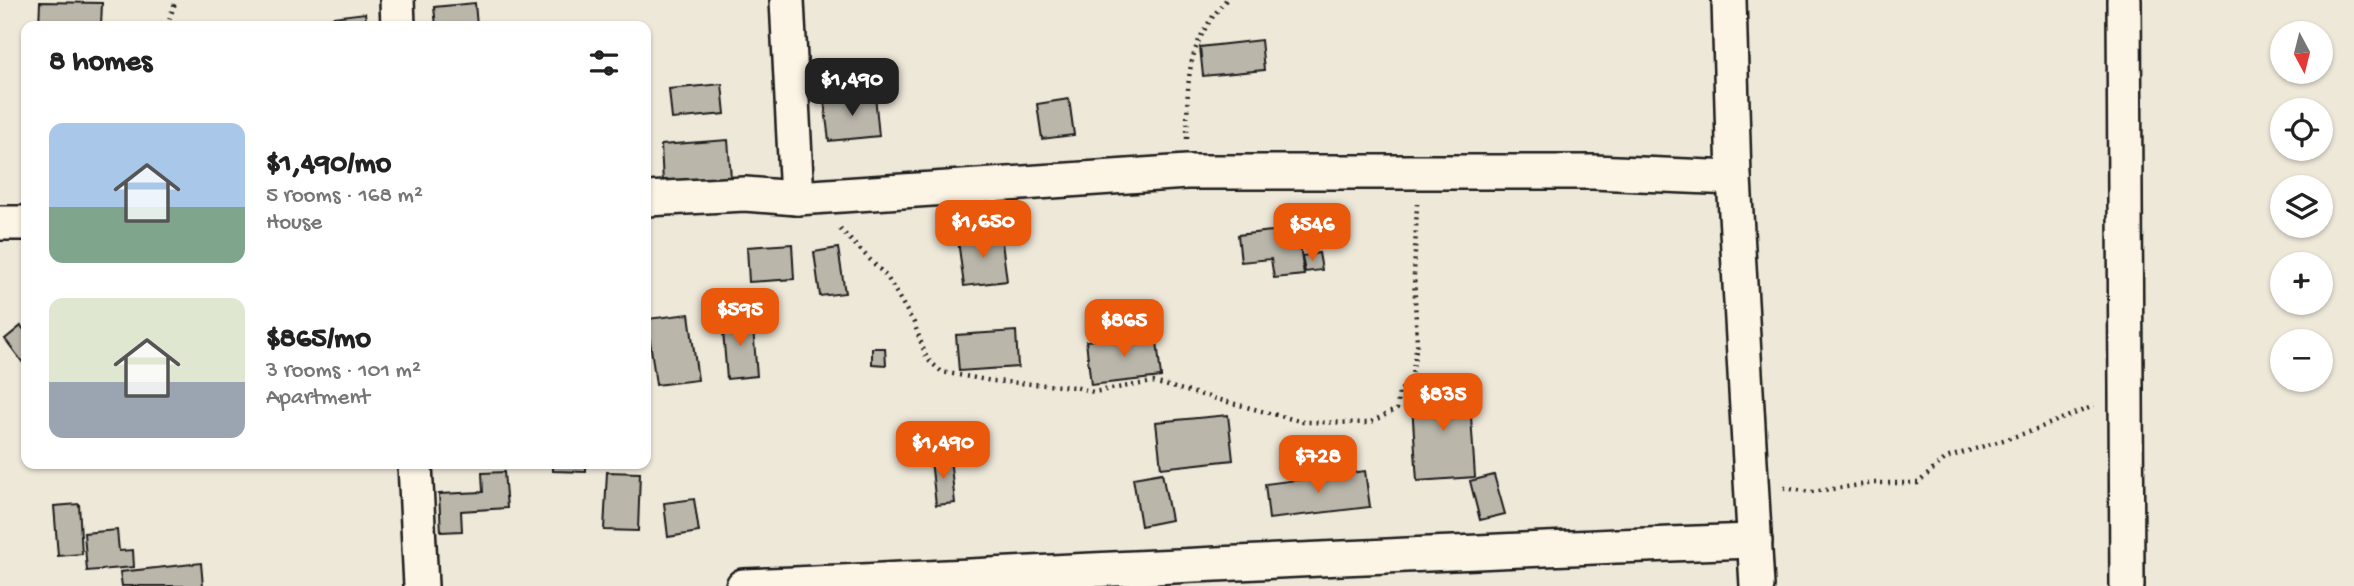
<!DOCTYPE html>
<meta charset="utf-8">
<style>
:root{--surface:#fff;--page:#f6f6f6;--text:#222;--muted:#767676;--accent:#ea580c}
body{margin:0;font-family:"Gochi Hand",sans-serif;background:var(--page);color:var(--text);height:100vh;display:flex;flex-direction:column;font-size:26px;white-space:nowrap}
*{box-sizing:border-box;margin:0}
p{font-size:23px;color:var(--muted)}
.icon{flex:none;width:38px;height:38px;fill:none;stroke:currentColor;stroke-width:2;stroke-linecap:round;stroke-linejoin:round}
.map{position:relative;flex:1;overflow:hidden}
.panel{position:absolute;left:21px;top:21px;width:630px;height:448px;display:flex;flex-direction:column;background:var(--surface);border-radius:14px;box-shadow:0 2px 5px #0004}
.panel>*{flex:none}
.needle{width:46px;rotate:173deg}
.buttons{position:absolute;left:2270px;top:21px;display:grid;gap:14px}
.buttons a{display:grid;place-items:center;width:63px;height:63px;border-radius:50%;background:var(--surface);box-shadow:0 2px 5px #0004;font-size:35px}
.price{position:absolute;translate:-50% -60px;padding:0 16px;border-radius:14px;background:var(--accent);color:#fff;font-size:23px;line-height:46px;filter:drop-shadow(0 2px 4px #0008)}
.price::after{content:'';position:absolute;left:50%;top:42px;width:21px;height:16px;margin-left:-10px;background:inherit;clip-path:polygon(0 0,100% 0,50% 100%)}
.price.current{background:#222;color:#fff}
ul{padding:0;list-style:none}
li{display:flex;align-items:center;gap:21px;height:175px;padding:0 28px}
li span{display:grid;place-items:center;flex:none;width:196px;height:140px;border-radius:14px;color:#555}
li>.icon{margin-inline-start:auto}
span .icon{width:84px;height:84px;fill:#fffc;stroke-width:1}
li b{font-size:30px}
h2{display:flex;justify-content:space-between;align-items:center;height:84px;padding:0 28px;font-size:30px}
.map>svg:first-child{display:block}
.building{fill:#bab6aa;stroke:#1c1c1c;stroke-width:2}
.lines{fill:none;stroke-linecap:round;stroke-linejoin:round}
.street-casing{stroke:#1c1c1c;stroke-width:38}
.path{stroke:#1c1c1c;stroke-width:4.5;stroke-dasharray:2 5;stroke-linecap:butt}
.street{stroke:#fcf5e5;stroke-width:33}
</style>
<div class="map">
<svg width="2354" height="586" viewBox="0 0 2354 586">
<rect width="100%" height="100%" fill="#eee8d9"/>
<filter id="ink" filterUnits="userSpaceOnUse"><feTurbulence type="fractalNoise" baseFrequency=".0143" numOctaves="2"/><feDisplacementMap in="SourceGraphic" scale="14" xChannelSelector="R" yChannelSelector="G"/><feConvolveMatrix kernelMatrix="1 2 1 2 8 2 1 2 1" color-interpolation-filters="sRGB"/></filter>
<g filter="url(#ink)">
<g class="building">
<polygon points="40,2 102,3 101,26 39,26"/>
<polygon points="475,3 477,26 436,26 434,7"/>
<polygon points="365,13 367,26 333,26 332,17"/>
<polygon points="1261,40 1264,70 1203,76 1200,47"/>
<polygon points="722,84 725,114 672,119 669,89"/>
<polygon points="875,95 879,136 829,141 824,100"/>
<polygon points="1069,99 1074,135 1042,139 1037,104"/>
<polygon points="728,140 731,178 663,183 661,145"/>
<polygon points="1298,228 1304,275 1274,278 1271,259 1241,262 1238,235"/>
<polygon points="1001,235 1007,281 964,286 958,240"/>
<polygon points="792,244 794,279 749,282 747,247"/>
<polygon points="838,248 845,293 820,296 814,252"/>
<polygon points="1319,253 1322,270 1305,272 1302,256"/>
<polygon points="689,314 698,380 656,385 647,319"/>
<polygon points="752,316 757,376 727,379 722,319"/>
<polygon points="21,326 26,332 26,367 5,339"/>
<polygon points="1016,331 1018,367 959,371 956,335"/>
<polygon points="1156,332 1161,377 1091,385 1086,341"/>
<polygon points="872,348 885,348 886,365 872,364"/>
<polygon points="1469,386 1475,477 1417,481 1411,389"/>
<polygon points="1228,415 1233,460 1161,468 1156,422"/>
<polygon points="950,458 955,503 936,505 931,460"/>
<polygon points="553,464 586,464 586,472 553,471"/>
<polygon points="1365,471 1370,507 1269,519 1265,484"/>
<polygon points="504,472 507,508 461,511 462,531 441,532 439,494 483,492 482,473"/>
<polygon points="607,472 640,473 638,531 604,530"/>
<polygon points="1162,473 1171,520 1141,526 1133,478"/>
<polygon points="1494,475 1505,514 1480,520 1470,481"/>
<polygon points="694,499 699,532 668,537 664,503"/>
<polygon points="79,504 82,554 58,556 54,506"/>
<polygon points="117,530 119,551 133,550 134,567 87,571 84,533"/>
<polygon points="201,563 203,586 122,586 120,572"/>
</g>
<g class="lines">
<g class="street-casing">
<g id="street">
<polyline points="397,0 398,26"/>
<polyline points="787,0 797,198"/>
<polyline points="1729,0 1734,178 1757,586"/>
<polyline points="2124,0 2127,586"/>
<polyline points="646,199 745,194 797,198 1187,172 1593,172 1734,178"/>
<polyline points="0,223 26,223"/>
<polyline points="415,464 421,586"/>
<path d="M743,586C1081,572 1418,552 1755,541"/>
</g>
</g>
<g class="path">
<polyline points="167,26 176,0"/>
<path d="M1187,139C1188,77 1184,49 1226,0"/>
<polyline points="840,229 887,277 914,323 927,359 942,372 992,381 1075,387 1093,392 1153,382 1303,422 1369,423 1397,409 1399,392 1411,380 1417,344 1414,276 1417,204"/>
<polyline points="1784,488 1811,492 1874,483 1918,483 1946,458 2029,432 2094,406"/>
</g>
<use href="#street" class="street"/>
</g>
</g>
</svg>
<div class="buttons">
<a><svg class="needle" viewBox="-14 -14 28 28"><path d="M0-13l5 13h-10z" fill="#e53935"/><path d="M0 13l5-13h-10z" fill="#767676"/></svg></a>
<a><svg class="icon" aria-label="locate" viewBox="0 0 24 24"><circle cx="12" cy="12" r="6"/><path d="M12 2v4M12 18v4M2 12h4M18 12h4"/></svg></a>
<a><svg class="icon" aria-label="layers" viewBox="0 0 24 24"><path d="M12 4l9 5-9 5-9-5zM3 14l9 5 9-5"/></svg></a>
<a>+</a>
<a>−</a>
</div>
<b class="price current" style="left:852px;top:118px">$1,490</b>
<b class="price" style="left:983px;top:260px">$1,650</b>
<b class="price" style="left:1312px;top:263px">$546</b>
<b class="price" style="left:740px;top:348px">$595</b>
<b class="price" style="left:1124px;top:359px">$865</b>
<b class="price" style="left:1443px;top:433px">$835</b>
<b class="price" style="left:943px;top:481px">$1,490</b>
<b class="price" style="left:1318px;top:495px">$728</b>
<section class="panel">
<h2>8 homes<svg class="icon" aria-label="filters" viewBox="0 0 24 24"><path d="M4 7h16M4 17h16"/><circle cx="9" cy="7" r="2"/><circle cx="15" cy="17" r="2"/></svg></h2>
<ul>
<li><span style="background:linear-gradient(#a9c7e8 60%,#7fa58c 0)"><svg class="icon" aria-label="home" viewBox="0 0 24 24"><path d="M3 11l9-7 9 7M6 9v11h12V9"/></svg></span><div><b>$1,490/mo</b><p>5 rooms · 168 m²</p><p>House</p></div></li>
<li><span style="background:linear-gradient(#dfe7d0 60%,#9aa5b1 0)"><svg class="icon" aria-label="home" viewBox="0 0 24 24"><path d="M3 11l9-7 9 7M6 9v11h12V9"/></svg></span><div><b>$865/mo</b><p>3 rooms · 101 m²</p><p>Apartment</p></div></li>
</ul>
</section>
</div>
